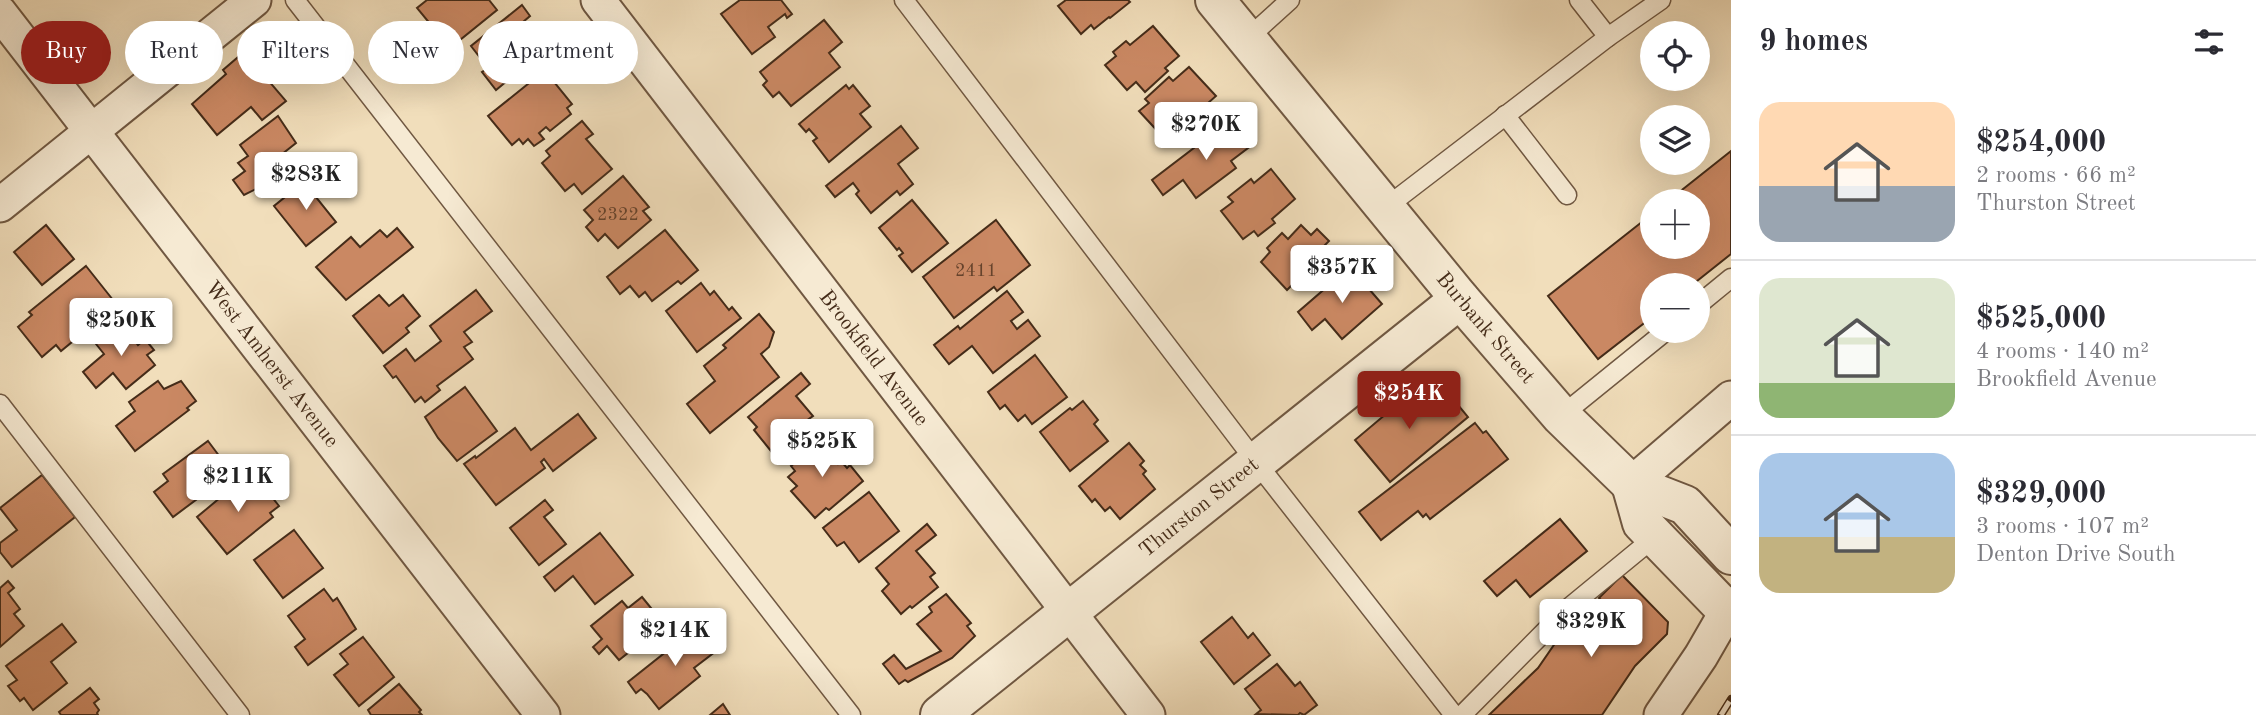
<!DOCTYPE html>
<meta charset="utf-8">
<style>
:root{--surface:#fff;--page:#f2f2f3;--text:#2b2b33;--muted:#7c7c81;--line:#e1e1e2;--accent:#8f2418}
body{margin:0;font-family:"Old Standard TT",serif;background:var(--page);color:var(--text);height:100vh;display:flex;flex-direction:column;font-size:26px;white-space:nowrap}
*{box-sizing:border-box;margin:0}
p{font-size:23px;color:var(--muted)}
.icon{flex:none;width:38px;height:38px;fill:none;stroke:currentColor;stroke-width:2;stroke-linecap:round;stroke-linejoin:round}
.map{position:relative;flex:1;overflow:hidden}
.drawer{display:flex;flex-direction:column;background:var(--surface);width:525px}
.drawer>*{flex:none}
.guide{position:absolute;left:21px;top:21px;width:665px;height:63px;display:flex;gap:14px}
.fabs{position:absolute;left:1640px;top:21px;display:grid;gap:14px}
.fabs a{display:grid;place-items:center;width:70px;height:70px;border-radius:50%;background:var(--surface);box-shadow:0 7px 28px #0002;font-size:35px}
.price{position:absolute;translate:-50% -60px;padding:0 16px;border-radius:7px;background:#fff;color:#222;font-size:23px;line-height:46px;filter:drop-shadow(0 2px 4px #0008)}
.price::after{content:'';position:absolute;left:50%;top:42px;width:21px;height:16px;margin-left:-10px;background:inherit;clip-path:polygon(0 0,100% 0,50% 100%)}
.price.on{background:var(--accent);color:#fff}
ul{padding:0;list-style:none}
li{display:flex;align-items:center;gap:21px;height:175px;padding:0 28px}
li+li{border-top:2px solid var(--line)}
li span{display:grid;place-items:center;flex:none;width:196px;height:140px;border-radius:21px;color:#555}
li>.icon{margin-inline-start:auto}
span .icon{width:84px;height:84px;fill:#fffc;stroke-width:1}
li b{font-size:30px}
h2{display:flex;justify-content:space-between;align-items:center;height:84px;padding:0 28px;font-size:30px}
.tag{padding:0 24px;border-radius:32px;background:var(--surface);box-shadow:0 7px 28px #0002;font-size:24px;line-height:63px}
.tag.on{background:var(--accent);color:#fff}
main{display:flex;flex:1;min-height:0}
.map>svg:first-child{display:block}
.building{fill:#ca8863;stroke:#452c19;stroke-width:2}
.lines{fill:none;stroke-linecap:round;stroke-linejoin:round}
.service-casing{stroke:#705842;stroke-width:21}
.minor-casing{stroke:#705842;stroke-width:37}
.tertiary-casing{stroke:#705842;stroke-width:42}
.service{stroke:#f6ead3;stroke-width:18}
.minor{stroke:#f6ead3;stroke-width:33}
.tertiary{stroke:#f6ead3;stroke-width:38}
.rail-casing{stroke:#452c19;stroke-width:8}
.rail{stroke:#f6ead3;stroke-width:5;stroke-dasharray:16;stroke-linecap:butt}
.labels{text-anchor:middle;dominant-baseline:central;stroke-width:5;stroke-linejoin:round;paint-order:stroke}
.number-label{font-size:18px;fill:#66432c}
.street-label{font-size:21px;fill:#452c19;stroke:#f6ead3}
</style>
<main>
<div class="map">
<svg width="1731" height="715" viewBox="0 0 1731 715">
<rect width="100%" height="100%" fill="#f1debb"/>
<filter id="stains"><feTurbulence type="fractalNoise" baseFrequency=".00286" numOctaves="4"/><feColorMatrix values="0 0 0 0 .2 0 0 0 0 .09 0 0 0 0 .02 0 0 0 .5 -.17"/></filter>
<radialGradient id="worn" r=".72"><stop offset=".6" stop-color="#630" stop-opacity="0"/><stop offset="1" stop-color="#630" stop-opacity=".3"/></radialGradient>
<g class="building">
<polygon points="427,0 489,0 497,10 450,48 417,8"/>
<polygon points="740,0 781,0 792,14 787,18 785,14 768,27 775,37 752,54 721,14"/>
<polygon points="1066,0 1128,0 1130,2 1110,18 1109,17 1094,29 1091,25 1081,34 1058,6"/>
<polygon points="522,5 530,16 509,34 516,43 521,40 535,58 496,90 482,72 488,68 471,46"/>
<polygon points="824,20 842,42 829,53 840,67 791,106 779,92 773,97 763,85 767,81 760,72"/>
<polygon points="1153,26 1179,56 1165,68 1168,71 1145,92 1136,82 1127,90 1105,65 1116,56 1113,52 1126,41 1130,45"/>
<polygon points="569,51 579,63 554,82 572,104 567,108 571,114 550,131 546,127 539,133 544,139 534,146 528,139 523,144 519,139 512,145 488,116"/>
<polygon points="244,52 286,101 262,120 251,107 217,135 192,104 226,74 223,70"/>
<polygon points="1189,67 1216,96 1199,111 1202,114 1178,136 1172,129 1163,137 1139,111 1149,103 1145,99 1169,77 1173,81"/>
<polygon points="846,85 849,89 853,85 870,106 860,114 871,127 829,162 813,141 817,138 809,129 806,132 799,124"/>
<polygon points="278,116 296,143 281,155 288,165 276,174 280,179 262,193 258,188 244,195 233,180 245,171 238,163 248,156 240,145"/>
<polygon points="1232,119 1252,145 1231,161 1236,168 1196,198 1183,180 1163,195 1152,180"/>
<polygon points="582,121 593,134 586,139 612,169 582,194 574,184 565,191 542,163 550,156 546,151"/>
<polygon points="901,126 918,148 898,164 913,184 900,195 897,191 871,213 856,194 859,191 853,183 835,197 826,186"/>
<polygon points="1731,151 1731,254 1692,285 1652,285 1652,317 1598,359 1548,296 1652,214 1652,247 1698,247 1698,201 1668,201"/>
<polygon points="1271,169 1295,199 1272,219 1275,223 1258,236 1254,231 1243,239 1221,211 1233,202 1228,197 1251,179 1254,183"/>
<polygon points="623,176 649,207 643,211 651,220 618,248 605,234 598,241 586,227 593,220 584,210"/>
<polygon points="310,177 322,191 315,196 336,222 306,246 274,206"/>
<polygon points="912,200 948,243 912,272 899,256 903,253 899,248 897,250 879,228"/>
<polygon points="996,220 1030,265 997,291 994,287 954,318 923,277"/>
<polygon points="46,225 74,259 42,285 14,252"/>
<polygon points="1301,225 1311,235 1317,229 1329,241 1322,248 1328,254 1312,268 1316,272 1300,288 1295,282 1287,290 1261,262 1270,252 1267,248 1282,233 1288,239"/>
<polygon points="397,228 413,247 346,300 316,267 351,237 360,247 380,230 387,237"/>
<polygon points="665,230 698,270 681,284 678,281 652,301 645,292 639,297 630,286 620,294 607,277"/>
<polygon points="86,266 117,305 61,351 56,345 42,357 18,327 32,315 29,312"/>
<polygon points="1350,267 1382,304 1342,339 1325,319 1312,330 1298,312"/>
<polygon points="701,283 710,295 714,291 729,310 732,307 741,318 697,352 666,311"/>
<polygon points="476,290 492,311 464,332 472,342 464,347 473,359 437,386 440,390 425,402 421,397 415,402 396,376 393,378 384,366 406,349 415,361 441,341 430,326"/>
<polygon points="1007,291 1023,312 1011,321 1017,329 1028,320 1040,336 993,373 972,346 949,364 934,345 958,326 960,329"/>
<polygon points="379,295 389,306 403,295 420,316 406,328 409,332 383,353 353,316"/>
<polygon points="759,314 774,332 769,347 761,354 779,377 710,433 687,404 715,381 704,366 726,348 723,345"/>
<polygon points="125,320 136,333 131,336 138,345 145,339 154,350 147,355 155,365 126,389 113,373 96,388 83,372 104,354 96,344"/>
<polygon points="1035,355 1067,397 1032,424 1025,415 1018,421 1005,405 1000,409 988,392"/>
<polygon points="801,373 810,384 796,396 813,416 806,421 814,430 783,456 780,452 775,456 754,430 757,427 748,417"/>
<polygon points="158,381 164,389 181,381 196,401 187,408 189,410 135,451 116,426 135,411 129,402"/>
<polygon points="1424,382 1444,407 1454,400 1468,417 1390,482 1355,440"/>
<polygon points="465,387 497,431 457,461 438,438 425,417"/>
<polygon points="1083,401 1098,420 1094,424 1108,441 1070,471 1040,432 1070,408 1072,410"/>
<polygon points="578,414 596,438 553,471 544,459 541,462 545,468 496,505 464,464 475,456 476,458 515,428 531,450"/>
<polygon points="1475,423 1483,433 1486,431 1508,459 1430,519 1426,514 1423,517 1418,511 1381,540 1359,512"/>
<polygon points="826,437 835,448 829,453 838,464 841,461 847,468 850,465 863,481 829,510 826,508 815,518 791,491 797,486 788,477 795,471 791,466"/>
<polygon points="208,441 232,473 173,517 154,492 168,481 163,474"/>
<polygon points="1129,443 1144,461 1140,465 1146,471 1143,474 1155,489 1120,519 1110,507 1105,511 1095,499 1092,502 1079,486"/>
<polygon points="42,475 75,517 12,567 0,552 0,543 17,530 0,508"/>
<polygon points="245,477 253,488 260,482 279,506 270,513 273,517 227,554 197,517"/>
<polygon points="869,492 899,531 859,562 844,542 837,546 823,528"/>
<polygon points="545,500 553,510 544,517 566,544 539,565 510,528"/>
<polygon points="1560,519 1587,551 1530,597 1516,580 1497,596 1484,581"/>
<polygon points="927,524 936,535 916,551 935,573 930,577 938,587 912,608 910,606 901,614 882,591 889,584 876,568"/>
<polygon points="294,530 323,568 283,598 254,560"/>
<polygon points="600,533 633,575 595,604 573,576 555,591 544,577"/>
<polygon points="1622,575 1668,622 1667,634 1635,666 1602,715 1489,715 1538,668 1580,607 1597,625 1612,611 1599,598"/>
<polygon points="8,581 14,588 8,593 20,609 14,614 24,626 0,647 0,588"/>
<polygon points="324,589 333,601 337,598 356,629 308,665 295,647 305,639 288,616"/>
<polygon points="946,594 971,623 967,626 975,636 952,658 908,682 905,680 899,684 883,664 894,655 906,669 941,651 917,624 932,612 929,607"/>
<polygon points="642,597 651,608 646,613 658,629 619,660 607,646 599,654 593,647 602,639 591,626 622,601 628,608"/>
<polygon points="1232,617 1248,638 1253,633 1270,655 1234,684 1201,642"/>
<polygon points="62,624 76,642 51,662 67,683 33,710 24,698 20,701 8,686 17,680 6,666"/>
<polygon points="701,624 720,648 694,668 700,676 659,709 647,694 641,689 636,693 628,682"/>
<polygon points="363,637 394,677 359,706 334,675 348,664 340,654"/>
<polygon points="1277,664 1295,686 1300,682 1317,705 1304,715 1300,713 1298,715 1256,714 1261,710 1245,689"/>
<polygon points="399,684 421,710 419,712 422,715 371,715 368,710"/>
<polygon points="90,688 99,699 94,703 99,710 97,713 98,715 61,715 59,712"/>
<polygon points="723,704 730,715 710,715"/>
</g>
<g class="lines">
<g class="service-casing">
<g id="service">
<polyline points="295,0 851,715"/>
<polyline points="904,0 1256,462 1454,715"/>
<polyline points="1579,0 1608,37"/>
<polyline points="1247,39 1290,0"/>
<polyline points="1505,115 1567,195"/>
<polyline points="1385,208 1608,37 1661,0"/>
<polyline points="1698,305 1731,278"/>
<polyline points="0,404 240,715"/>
<polyline points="1561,416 1666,331"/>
<polyline points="1462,715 1566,610 1656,536"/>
</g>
</g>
<g class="minor-casing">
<g id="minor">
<path id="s1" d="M598,0L1148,715"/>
<path id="s2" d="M0,13L543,715"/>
<polyline points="0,205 254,0"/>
<polyline points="1631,484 1731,398"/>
<polyline points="1661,715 1701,656 1731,604"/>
</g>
</g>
<g class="tertiary-casing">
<g id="tertiary">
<path id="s3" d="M1215,0L1460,299L1561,416L1631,484L1685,505L1731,555"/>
<polyline points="1631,484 1642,523 1731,615"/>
<path id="s4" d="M940,715L1460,299"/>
</g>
</g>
<use href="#service" class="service"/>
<use href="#minor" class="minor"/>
<use href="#tertiary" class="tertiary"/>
<g class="rail-casing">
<polyline id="rail" points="1721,715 1731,699"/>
</g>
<use href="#rail" class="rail"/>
</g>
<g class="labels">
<g class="number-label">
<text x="618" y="215">2322</text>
<text x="976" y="271">2411</text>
</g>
<g class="street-label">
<text stroke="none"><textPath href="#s3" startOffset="425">Burbank Street</textPath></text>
<text stroke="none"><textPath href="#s1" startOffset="452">Brookfield Avenue</textPath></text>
<text stroke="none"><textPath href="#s2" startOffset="444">West Amherst Avenue</textPath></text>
<text stroke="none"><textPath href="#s4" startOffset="332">Thurston Street</textPath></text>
</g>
</g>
<rect width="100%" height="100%" filter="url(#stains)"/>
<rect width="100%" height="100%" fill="url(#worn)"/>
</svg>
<div class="fabs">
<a><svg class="icon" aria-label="locate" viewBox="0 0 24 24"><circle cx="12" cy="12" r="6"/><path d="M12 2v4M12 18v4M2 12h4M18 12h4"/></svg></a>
<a><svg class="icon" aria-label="layers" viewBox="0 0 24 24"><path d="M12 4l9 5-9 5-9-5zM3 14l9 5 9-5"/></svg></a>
<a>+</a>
<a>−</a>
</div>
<b class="price" style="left:1206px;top:162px">$270K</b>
<b class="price" style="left:306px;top:212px">$283K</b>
<b class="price" style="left:1342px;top:305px">$357K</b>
<b class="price" style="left:121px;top:358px">$250K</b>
<b class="price on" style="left:1409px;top:431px">$254K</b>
<b class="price" style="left:822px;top:479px">$525K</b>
<b class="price" style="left:238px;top:514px">$211K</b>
<b class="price" style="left:1591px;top:659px">$329K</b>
<b class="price" style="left:675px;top:668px">$214K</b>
<div class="guide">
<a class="tag on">Buy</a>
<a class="tag">Rent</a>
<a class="tag">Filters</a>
<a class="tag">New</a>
<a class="tag">Apartment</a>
</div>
</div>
<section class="drawer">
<h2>9 homes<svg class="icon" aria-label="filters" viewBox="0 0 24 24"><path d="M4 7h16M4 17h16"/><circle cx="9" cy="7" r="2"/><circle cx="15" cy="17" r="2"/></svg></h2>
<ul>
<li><span style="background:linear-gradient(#ffd9b3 60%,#9aa5b1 0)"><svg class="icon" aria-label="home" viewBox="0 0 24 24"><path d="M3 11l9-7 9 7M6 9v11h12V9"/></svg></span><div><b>$254,000</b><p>2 rooms · 66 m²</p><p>Thurston Street</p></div></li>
<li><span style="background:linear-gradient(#dfe7d0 75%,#8fb573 0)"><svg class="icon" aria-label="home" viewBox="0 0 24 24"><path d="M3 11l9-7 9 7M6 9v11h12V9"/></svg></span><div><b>$525,000</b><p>4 rooms · 140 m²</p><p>Brookfield Avenue</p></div></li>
<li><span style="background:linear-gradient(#a9c7e8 60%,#c2b280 0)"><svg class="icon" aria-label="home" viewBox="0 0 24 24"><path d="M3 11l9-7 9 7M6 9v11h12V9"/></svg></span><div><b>$329,000</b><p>3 rooms · 107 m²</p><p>Denton Drive South</p></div></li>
</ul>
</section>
</main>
